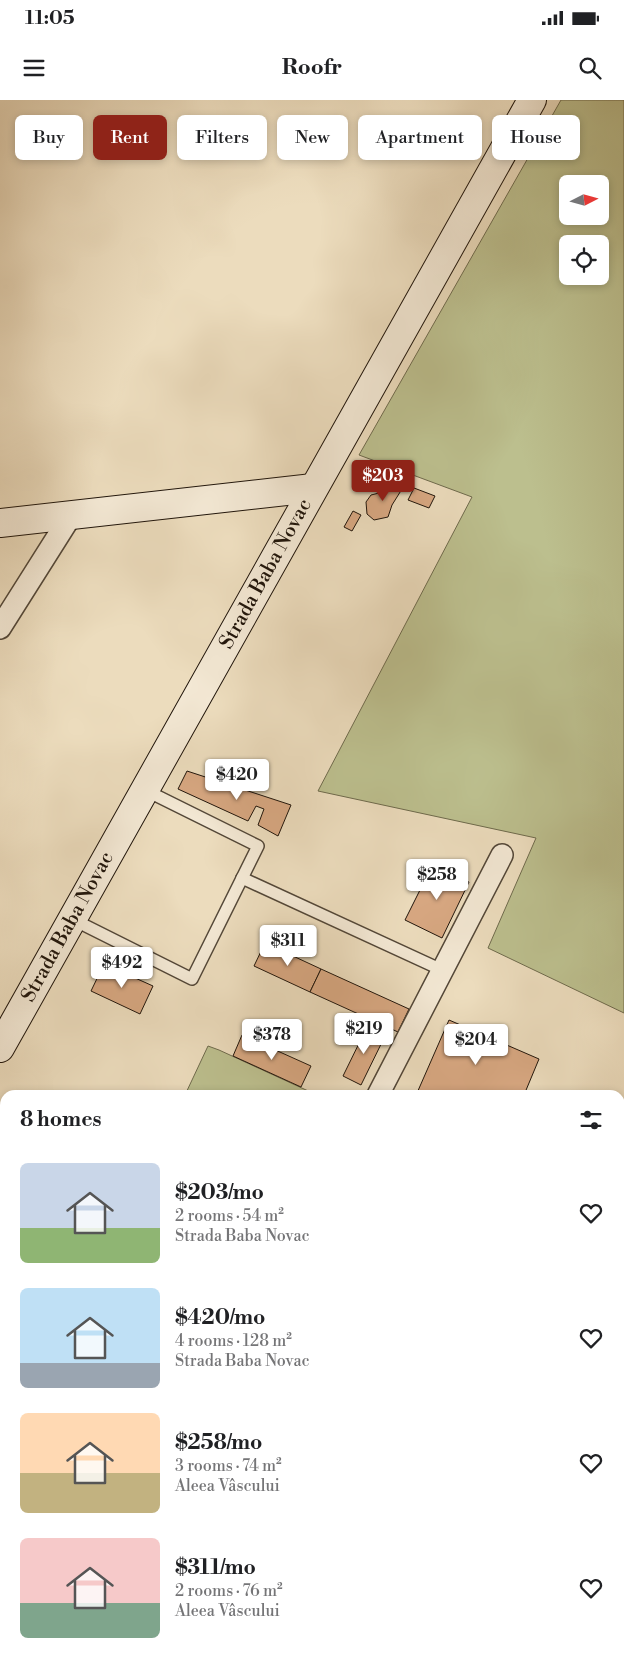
<!DOCTYPE html>
<meta charset="utf-8">
<style>
:root{--surface:#fff;--page:#f2f2f2;--text:#202124;--muted:#757577;--accent:#8f2418}
body{margin:0;font-family:"Libre Bodoni",serif;background:var(--page);color:var(--text);height:100vh;display:flex;flex-direction:column;font-size:19px;white-space:nowrap}
*{box-sizing:border-box;margin:0}
p{font-size:16px;color:var(--muted)}
.icon{flex:none;width:28px;height:28px;fill:none;stroke:currentColor;stroke-width:2;stroke-linecap:round;stroke-linejoin:round}
.map{position:relative;flex:1;overflow:hidden}
.side{position:absolute;left:0px;top:990px;width:625px;height:570px;display:flex;flex-direction:column;background:var(--surface);border-radius:15px 15px 0 0;box-shadow:0 2px 8px #0003}
.side>*{flex:none}
.hud{position:absolute;left:15px;top:15px;width:595px;height:45px;display:flex;gap:10px}
.needle{width:32px;rotate:84deg}
.buttons{position:absolute;left:559px;top:75px;display:grid;gap:10px}
.buttons a{display:grid;place-items:center;width:50px;height:50px;border-radius:8px;background:var(--surface);box-shadow:0 2px 8px #0003;font-size:25px}
.price{position:absolute;translate:-50% -42px;padding:0 11px;border-radius:5px;background:#fff;color:#222;font-size:16px;line-height:32px;filter:drop-shadow(0 1px 2px #0008)}
.price::after{content:'';position:absolute;left:50%;top:30px;width:15px;height:11px;margin-left:-8px;background:inherit;clip-path:polygon(0 0,100% 0,50% 100%)}
.price.active{background:var(--accent);color:#fff}
ul{padding:0;list-style:none}
li{display:flex;align-items:center;gap:15px;height:125px;padding:0 20px}
li span{display:grid;place-items:center;flex:none;width:140px;height:100px;border-radius:8px;color:#555}
li>.icon{margin-inline-start:auto}
span .icon{width:60px;height:60px;fill:#fffc;stroke-width:1}
li b{font-size:21px}
h2{display:flex;justify-content:space-between;align-items:center;height:60px;padding:0 20px;font-size:21px}
.chip{padding:0 18px;border-radius:8px;background:var(--surface);box-shadow:0 2px 8px #0003;font-size:18px;line-height:45px}
.chip.active{background:var(--accent);color:#fff}
.status{display:flex;justify-content:space-between;align-items:center;height:35px;padding:0 25px;background:var(--surface);direction:ltr}
.status svg{height:14px;fill:currentColor}
header{display:flex;justify-content:space-between;align-items:center;height:65px;padding:0 20px;background:var(--surface);font-size:22px;font-weight:800}
.map>svg:first-child{display:block}
.green{fill:#bcbf8e;stroke:#6e6a4c;fill-rule:evenodd}
.building{fill:#d8a882;stroke:#20150b}
.lines{fill:none;stroke-linecap:round;stroke-linejoin:round}
.lane-casing{stroke:#534738;stroke-width:14}
.street-casing{stroke:#534738;stroke-width:24}
.secondary-casing{stroke:#20150b;stroke-width:30}
.lane{stroke:#f3e8d4;stroke-width:11}
.street{stroke:#f3e8d4;stroke-width:21}
.secondary{stroke:#f3e8d4;stroke-width:28}
.labels{text-anchor:middle;dominant-baseline:central;stroke-width:5;stroke-linejoin:round;paint-order:stroke}
.street-label{font-size:20px;fill:#20150b;stroke:#f3e8d4}
</style>
<div class="status"><b>11:05</b><svg viewBox="0 0 49 12"><path d="M0 12V9h3v3zM5 12V6h3v6zM10 12V3h3v9zM15 12V0h3v12zM26 1h20v11H26zM47 4h2v5h-2z"/></svg></div>
<header><svg class="icon" aria-label="menu" viewBox="0 0 24 24"><path d="M4 6h16M4 12h16M4 18h16"/></svg>Roofr<svg class="icon" aria-label="search" viewBox="0 0 24 24"><circle cx="10" cy="10" r="6"/><path d="M15 15l6 6"/></svg></header>
<div class="map">
<svg width="624" height="1560" viewBox="0 0 624 1560">
<rect width="100%" height="100%" fill="#ecdcbd"/>
<filter id="stains"><feTurbulence type="fractalNoise" baseFrequency=".004" numOctaves="4"/><feColorMatrix values="0 0 0 0 .2 0 0 0 0 .09 0 0 0 0 .02 0 0 0 .5 -.17"/></filter>
<radialGradient id="worn" r=".72"><stop offset=".6" stop-color="#630" stop-opacity="0"/><stop offset="1" stop-color="#630" stop-opacity=".3"/></radialGradient>
<g class="green">
<path d="M561,0H624V913L488,848L536,738L318,691L472,397L359,355ZM568,84H600V116H568ZM568,144H600V176H568Z"/>
<polygon points="208,946 219,950 317,995 185,995"/>
</g>
<g class="building">
<polygon points="388,381 402,389 392,405 388,417 374,420 367,414 366,402 371,395 379,393"/>
<polygon points="414,388 435,396 429,408 408,400"/>
<polygon points="353,411 361,415 352,431 344,427"/>
<polygon points="187,671 291,705 278,736 258,725 264,709 256,706 248,721 178,689"/>
<polygon points="433,764 469,782 442,838 405,820"/>
<polygon points="265,843 321,869 310,892 254,866"/>
<polygon points="104,864 153,886 140,914 91,891"/>
<polygon points="321,869 409,909 398,932 310,892"/>
<polygon points="449,920 539,959 524,995 423,995 417,993"/>
<polygon points="368,925 386,934 361,985 343,976"/>
<polygon points="242,935 311,966 301,987 233,956"/>
<polygon points="620,1005 624,1006 624,1037 620,1035"/>
<polygon points="0,1415 5,1417 5,1446 0,1444"/>
<polygon points="0,1520 5,1522 5,1555 53,1555 51,1560 0,1560"/>
<polygon points="623,1545 624,1560 616,1560 620,1555"/>
<polygon points="175,1555 184,1555 194,1560 172,1560"/>
<polygon points="236,1555 259,1555 257,1560 248,1560"/>
<polygon points="267,1555 302,1555 300,1560 265,1560"/>
<polygon points="312,1555 347,1555 352,1558 351,1560 310,1560"/>
<polygon points="544,1555 585,1555 583,1560 555,1560"/>
</g>
<g class="lines">
<g class="lane-casing">
<g id="lane">
<polyline points="242,778 442,870"/>
<polyline points="72,819 192,879 258,746 145,690"/>
</g>
</g>
<g class="street-casing">
<g id="street">
<polyline points="0,528 72,414"/>
<polyline points="378,995 502,755"/>
<polyline points="620,1195 624,1188"/>
<polyline points="0,1364 5,1366"/>
<polyline points="443,1555 455,1560"/>
<polyline points="85,1560 87,1555"/>
</g>
</g>
<g class="secondary-casing">
<g id="secondary">
<polyline points="0,423 313,388"/>
<polyline points="0,948 532,0"/>
</g>
</g>
<use href="#lane" class="lane"/>
<use href="#street" class="street"/>
<use href="#secondary" class="secondary"/>
</g>
<g class="labels">
<g class="street-label">
<text transform="translate(266 474) rotate(-61)">Strada Baba Novac</text>
<text transform="translate(68 827) rotate(-61)">Strada Baba Novac</text>
</g>
</g>
<rect width="100%" height="100%" filter="url(#stains)"/>
<rect width="100%" height="100%" fill="url(#worn)"/>
</svg>
<div class="buttons">
<a><svg class="needle" viewBox="-14 -14 28 28"><path d="M0-13l5 13h-10z" fill="#e53935"/><path d="M0 13l5-13h-10z" fill="#757577"/></svg></a>
<a><svg class="icon" aria-label="locate" viewBox="0 0 24 24"><circle cx="12" cy="12" r="6"/><path d="M12 2v4M12 18v4M2 12h4M18 12h4"/></svg></a>
</div>
<b class="price active" style="left:383px;top:402px">$203</b>
<b class="price" style="left:237px;top:701px">$420</b>
<b class="price" style="left:437px;top:801px">$258</b>
<b class="price" style="left:288px;top:867px">$311</b>
<b class="price" style="left:122px;top:889px">$492</b>
<b class="price" style="left:364px;top:955px">$219</b>
<b class="price" style="left:272px;top:961px">$378</b>
<b class="price" style="left:476px;top:966px">$204</b>
<div class="hud">
<a class="chip">Buy</a>
<a class="chip active">Rent</a>
<a class="chip">Filters</a>
<a class="chip">New</a>
<a class="chip">Apartment</a>
<a class="chip">House</a>
</div>
<section class="side">
<h2>8 homes<svg class="icon" aria-label="filters" viewBox="0 0 24 24"><path d="M4 7h16M4 17h16"/><circle cx="9" cy="7" r="2"/><circle cx="15" cy="17" r="2"/></svg></h2>
<ul>
<li><span style="background:linear-gradient(#c9d6e8 65%,#8fb573 0)"><svg class="icon" aria-label="home" viewBox="0 0 24 24"><path d="M3 11l9-7 9 7M6 9v11h12V9"/></svg></span><div><b>$203/mo</b><p>2 rooms · 54 m²</p><p>Strada Baba Novac</p></div><svg class="icon" aria-label="heart" viewBox="0 0 24 24"><path d="M12 20l-8-8c-3-5 5-10 8-4 3-6 11-1 8 4z"/></svg></li>
<li><span style="background:linear-gradient(#bfe0f5 75%,#9aa5b1 0)"><svg class="icon" aria-label="home" viewBox="0 0 24 24"><path d="M3 11l9-7 9 7M6 9v11h12V9"/></svg></span><div><b>$420/mo</b><p>4 rooms · 128 m²</p><p>Strada Baba Novac</p></div><svg class="icon" aria-label="heart" viewBox="0 0 24 24"><path d="M12 20l-8-8c-3-5 5-10 8-4 3-6 11-1 8 4z"/></svg></li>
<li><span style="background:linear-gradient(#ffd9b3 60%,#c2b280 0)"><svg class="icon" aria-label="home" viewBox="0 0 24 24"><path d="M3 11l9-7 9 7M6 9v11h12V9"/></svg></span><div><b>$258/mo</b><p>3 rooms · 74 m²</p><p>Aleea Vâscului</p></div><svg class="icon" aria-label="heart" viewBox="0 0 24 24"><path d="M12 20l-8-8c-3-5 5-10 8-4 3-6 11-1 8 4z"/></svg></li>
<li><span style="background:linear-gradient(#f6c9c9 65%,#7fa58c 0)"><svg class="icon" aria-label="home" viewBox="0 0 24 24"><path d="M3 11l9-7 9 7M6 9v11h12V9"/></svg></span><div><b>$311/mo</b><p>2 rooms · 76 m²</p><p>Aleea Vâscului</p></div><svg class="icon" aria-label="heart" viewBox="0 0 24 24"><path d="M12 20l-8-8c-3-5 5-10 8-4 3-6 11-1 8 4z"/></svg></li>
</ul>
</section>
</div>
